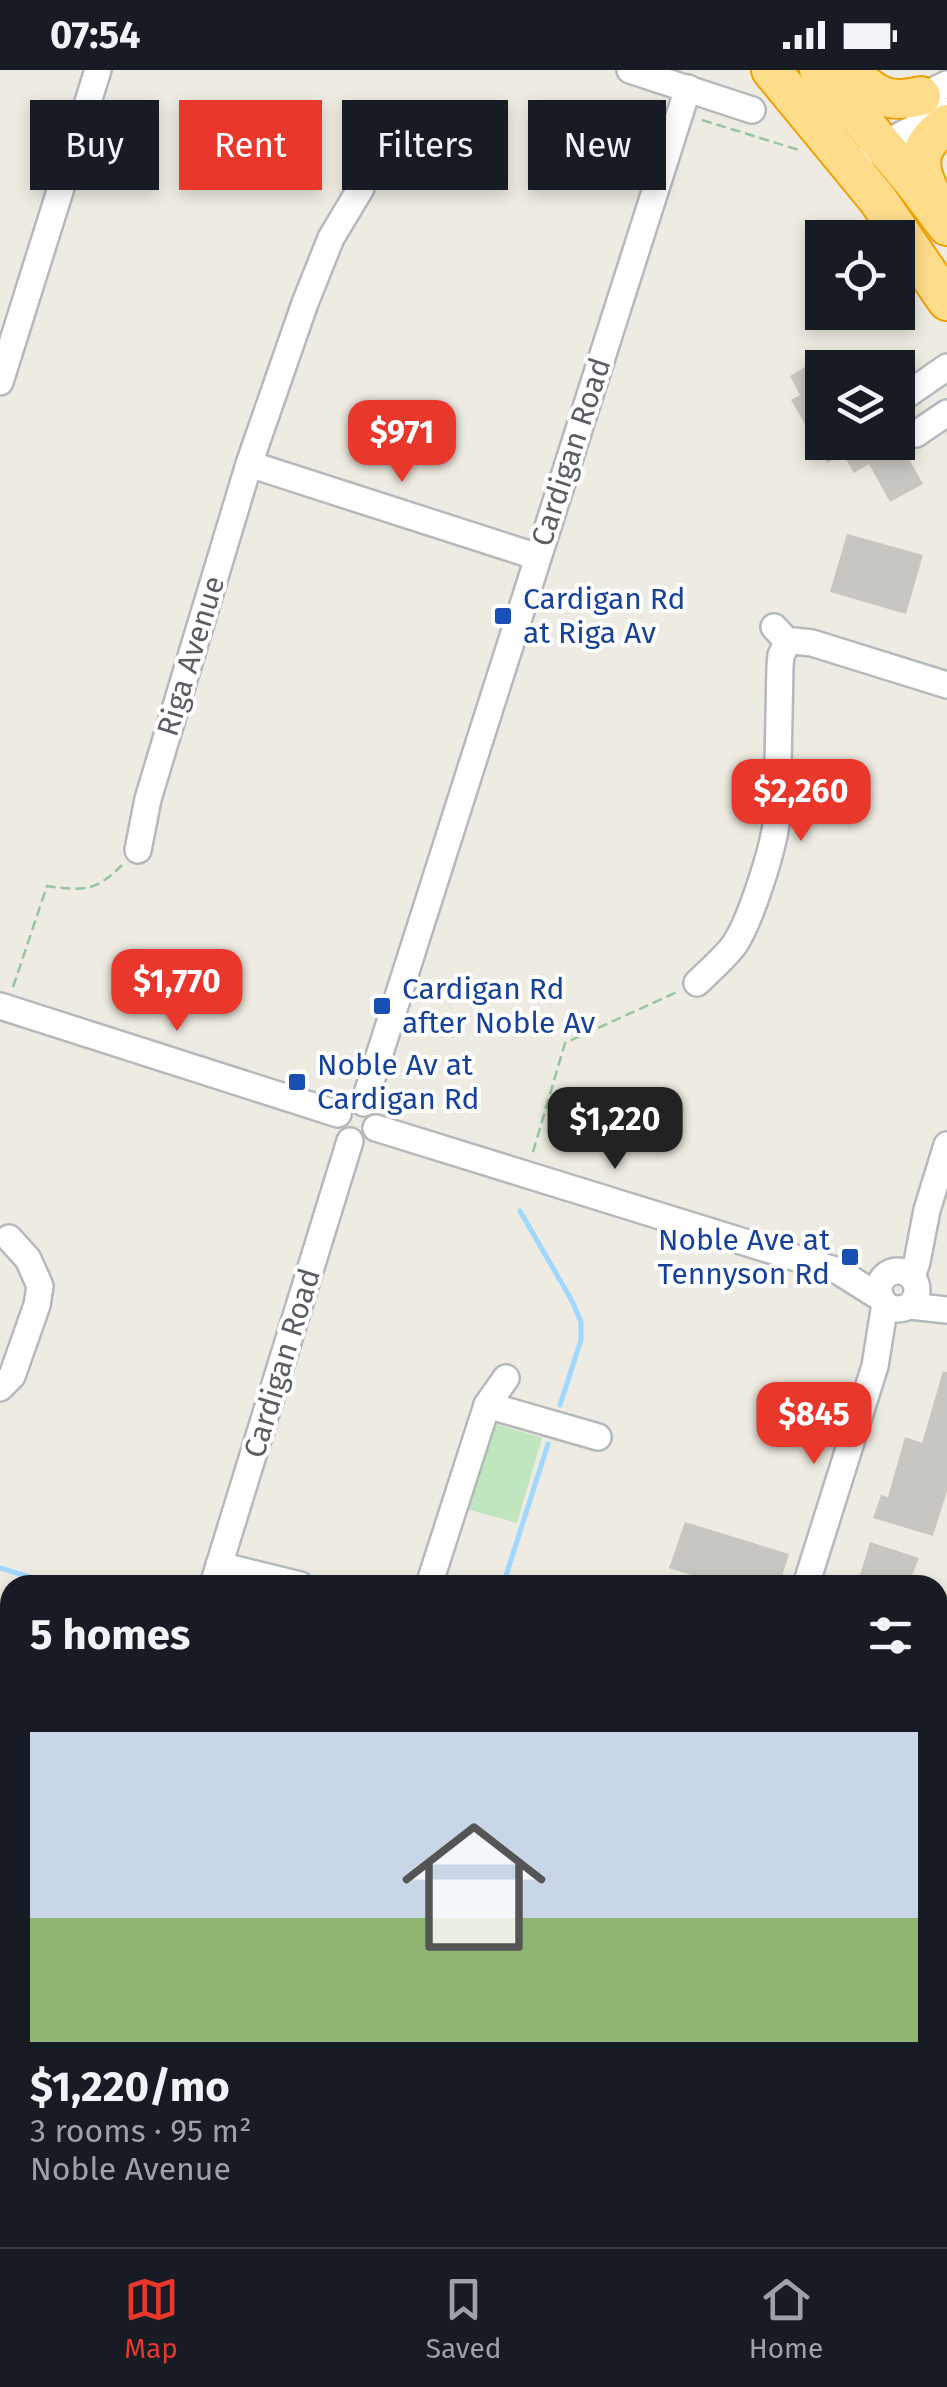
<!DOCTYPE html>
<meta charset="utf-8">
<style>
:root{--surface:#171b24;--page:#20242c;--text:#f1f3f6;--muted:#9ea1a6;--line:#363941;--accent:#ea372c}
body{margin:0;font-family:"Fira Sans",sans-serif;background:var(--page);color:var(--text);height:100vh;display:flex;flex-direction:column;font-size:38px;white-space:nowrap}
*{box-sizing:border-box;margin:0}
p{font-size:32px;color:var(--muted)}
.icon{flex:none;width:55px;height:55px;fill:none;stroke:currentColor;stroke-width:2;stroke-linecap:round;stroke-linejoin:round}
.map{position:relative;flex:1;overflow:hidden}
.side{position:absolute;left:0px;top:1505px;width:948px;height:672px;display:flex;flex-direction:column;background:var(--surface);border-radius:30px 30px 0 0;box-shadow:0 5px 15px #0003}
.side>*{flex:none}
.hud{position:absolute;left:30px;top:30px;width:888px;height:90px;display:flex;gap:20px}
.buttons{position:absolute;left:805px;top:150px;display:grid;gap:20px}
.buttons a{display:grid;place-items:center;width:110px;height:110px;border-radius:0px;background:var(--surface);box-shadow:0 5px 15px #0003;font-size:50px}
.price{position:absolute;translate:-50% -85px;padding:0 22px;border-radius:20px;background:var(--accent);color:#fff;font-size:32px;line-height:65px;filter:drop-shadow(0 2px 5px #0008)}
.price::after{content:'';position:absolute;left:50%;top:60px;width:30px;height:22px;margin-left:-15px;background:inherit;clip-path:polygon(0 0,100% 0,50% 100%)}
.price.selected{background:#222;color:#fff}
ul{padding:0;list-style:none}
li{display:grid;align-content:center;gap:20px;height:530px;padding:0 30px}
li+li{border-top:2px solid var(--line)}
li span{display:grid;place-items:center;height:310px;border-radius:0px;color:#555}
li>.icon{margin-inline-start:auto}
span .icon{width:180px;height:180px;fill:#fffc;stroke-width:1}
li b{font-size:42px}
h2{display:flex;justify-content:space-between;align-items:center;height:120px;padding:0 30px;font-size:42px}
.pill{padding:0 35px;border-radius:0px;background:var(--surface);box-shadow:0 5px 15px #0003;font-size:35px;line-height:90px}
.pill.selected{background:var(--accent);color:#fff}
.status{display:flex;justify-content:space-between;align-items:center;height:70px;padding:0 50px;background:var(--surface);direction:ltr}
.status svg{height:28px;fill:currentColor}
.menu{display:flex;justify-content:space-around;align-items:center;height:140px;border-top:2px solid var(--line);background:var(--surface);font-size:28px;color:var(--muted)}
.menu a{display:grid;justify-items:center;gap:5px}
.menu .selected{color:var(--accent)}
.map>svg:first-child{display:block}
.green{fill:#bfe6bf}
.lines{fill:none;stroke-linecap:round;stroke-linejoin:round}
.stream{stroke:#a1d8ff;stroke-width:5}
.building{fill:#c8c6c0}
.minor-casing{stroke:#b5b9bd;stroke-width:30}
.major-casing{stroke:#f2c357;stroke-width:38}
.highway-casing{stroke:#f0a000;stroke-width:42}
.path{stroke:#97c5a2;stroke-width:2.5;stroke-dasharray:10 5;stroke-linecap:butt}
.minor{stroke:#fff;stroke-width:25}
.major{stroke:#ffefa6;stroke-width:32}
.highway{stroke:#fddd8a;stroke-width:38}
.transit-dot{fill:#1a4fb4;stroke:#fff;stroke-width:4}
.labels{text-anchor:middle;dominant-baseline:central;stroke-width:8;stroke-linejoin:round;paint-order:stroke}
.street-label{font-size:30px;fill:#5b5f63;stroke:#fff}
.transit-label{font-size:30px;fill:#164399;stroke:#fff;text-anchor:start}
</style>
<div class="status"><b>07:54</b><svg viewBox="0 0 49 12"><path d="M0 12V9h3v3zM5 12V6h3v6zM10 12V3h3v9zM15 12V0h3v12zM26 1h20v11H26zM47 4h2v5h-2z"/></svg></div>
<div class="map">
<svg width="947" height="2177" viewBox="0 0 947 2177">
<rect width="100%" height="100%" fill="#eeebe2"/>
<polygon class="green" points="493,1353 542,1368 517,1453 467,1439"/>
<g class="lines">
<g class="stream">
<polyline points="520,1141 572,1231 581,1252 581,1270 560,1335"/>
<polyline points="0,1498 55,1515"/>
<polyline points="503,1515 548,1374"/>
<polyline points="938,1900 947,1903"/>
</g>
</g>
<g class="building">
<polygon points="817,290 822,300 822,372 899,372 923,414 890,432 869,394 854,403 843,384 827,393 791,330 800,325 790,306"/>
<polygon points="847,464 923,485 906,544 830,522"/>
<polygon points="943,1301 947,1302 947,1421 933,1466 873,1448 881,1425 888,1427 905,1367 922,1373"/>
<polygon points="685,1452 789,1484 779,1515 722,1515 669,1498"/>
<polygon points="870,1472 919,1488 908,1515 857,1515"/>
</g>
<g class="lines">
<g class="minor-casing">
<g id="minor">
<polyline points="630,0 752,40"/>
<polyline points="907,34 947,14"/>
<polyline points="872,80 947,41"/>
<polyline points="0,312 98,0"/>
<polyline points="898,331 947,297"/>
<polyline points="916,364 947,343"/>
<polyline points="249,394 538,487"/>
<polyline points="774,557 788,572 794,571 812,573 947,615"/>
<polyline points="138,780 148,729 249,394 305,233 331,168 361,118"/>
<path d="M697,913C708,902 721,891 731,879C749,858 776,772 777,744L780,596L781,585L788,572"/>
<polyline points="0,936 338,1044"/>
<polyline points="364,1033 688,18"/>
<polyline points="376,1058 838,1201 881,1228"/>
<circle cx="898" cy="1220" r="19"/>
<polyline points="912,1206 917,1192 927,1140 947,1075"/>
<polyline points="910,1236 947,1240"/>
<polyline points="0,1318 12,1306 37,1235 40,1216 28,1189 9,1168"/>
<polyline points="487,1335 598,1367"/>
<polyline points="219,1495 300,1515"/>
<polyline points="213,1515 350,1071"/>
<polyline points="429,1515 487,1335 506,1308"/>
<polyline points="806,1515 875,1296 885,1234"/>
<polyline points="0,1595 10,1597"/>
<polyline points="938,2149 947,2119"/>
<polyline points="194,2177 197,2168"/>
<polyline points="598,2177 601,2168"/>
<polyline points="929,2177 932,2168"/>
</g>
</g>
<g class="major-casing">
<g id="major">
<polyline points="0,2057 10,2059"/>
<polyline points="385,2168 418,2177"/>
</g>
</g>
<g class="highway-casing">
<g id="highway">
<polyline points="771,0 878,130 947,231"/>
<polyline points="819,0 913,111 947,156"/>
<path d="M846,0C875,23 883,35 921,26"/>
<path d="M933,128C915,95 916,77 947,54"/>
</g>
</g>
<g class="path">
<polyline points="702,50 799,80"/>
<path d="M13,917L47,816C84,821 95,822 122,795"/>
<polyline points="533,1082 565,973 677,922"/>
</g>
<use href="#minor" class="minor"/>
<use href="#major" class="major"/>
<use href="#highway" class="highway"/>
</g>
<g class="transit-dot">
<rect x="493" y="536" width="20" height="20" rx="5"/>
<rect x="372" y="926" width="20" height="20" rx="5"/>
<rect x="287" y="1002" width="20" height="20" rx="5"/>
<rect x="840" y="1177" width="20" height="20" rx="5"/>
</g>
<g class="labels">
<g class="street-label">
<text transform="translate(571 382) rotate(-72)">Cardigan Road</text>
<text transform="translate(191 586) rotate(-73)">Riga Avenue</text>
<text transform="translate(282 1293) rotate(-73)">Cardigan Road</text>
</g>
<g class="transit-label">
<text x="523" y="529">Cardigan Rd<tspan x="523" dy="34">at Riga Av</tspan></text>
<text x="402" y="919">Cardigan Rd<tspan x="402" dy="34">after Noble Av</tspan></text>
<text x="317" y="995">Noble Av at<tspan x="317" dy="34">Cardigan Rd</tspan></text>
<text x="830" y="1170" text-anchor="end">Noble Ave at<tspan x="830" dy="34">Tennyson Rd</tspan></text>
</g>
</g>
</svg>
<div class="buttons">
<a><svg class="icon" aria-label="locate" viewBox="0 0 24 24"><circle cx="12" cy="12" r="6"/><path d="M12 2v4M12 18v4M2 12h4M18 12h4"/></svg></a>
<a><svg class="icon" aria-label="layers" viewBox="0 0 24 24"><path d="M12 4l9 5-9 5-9-5zM3 14l9 5 9-5"/></svg></a>
</div>
<b class="price" style="left:402px;top:415px">$971</b>
<b class="price" style="left:801px;top:774px">$2,260</b>
<b class="price" style="left:177px;top:964px">$1,770</b>
<b class="price selected" style="left:615px;top:1102px">$1,220</b>
<b class="price" style="left:814px;top:1397px">$845</b>
<div class="hud">
<a class="pill">Buy</a>
<a class="pill selected">Rent</a>
<a class="pill">Filters</a>
<a class="pill">New</a>
</div>
<section class="side">
<h2>5 homes<svg class="icon" aria-label="filters" viewBox="0 0 24 24"><path d="M4 7h16M4 17h16"/><circle cx="9" cy="7" r="2"/><circle cx="15" cy="17" r="2"/></svg></h2>
<ul>
<li><span style="background:linear-gradient(#c9d6e8 60%,#8fb573 0)"><svg class="icon" aria-label="home" viewBox="0 0 24 24"><path d="M3 11l9-7 9 7M6 9v11h12V9"/></svg></span><div><b>$1,220/mo</b><p>3 rooms · 95 m²</p><p>Noble Avenue</p></div></li>
</ul>
</section>
</div>
<nav class="menu">
<a class="selected"><svg class="icon" aria-label="map" viewBox="0 0 24 24"><path d="M3 6l6-2 6 2 6-2v14l-6 2-6-2-6 2zM9 4v14M15 6v14"/></svg>Map</a>
<a><svg class="icon" aria-label="saved" viewBox="0 0 24 24"><path d="M7 4h10v16l-5-4-5 4z"/></svg>Saved</a>
<a><svg class="icon" aria-label="home" viewBox="0 0 24 24"><path d="M3 11l9-7 9 7M6 9v11h12V9"/></svg>Home</a>
</nav>
